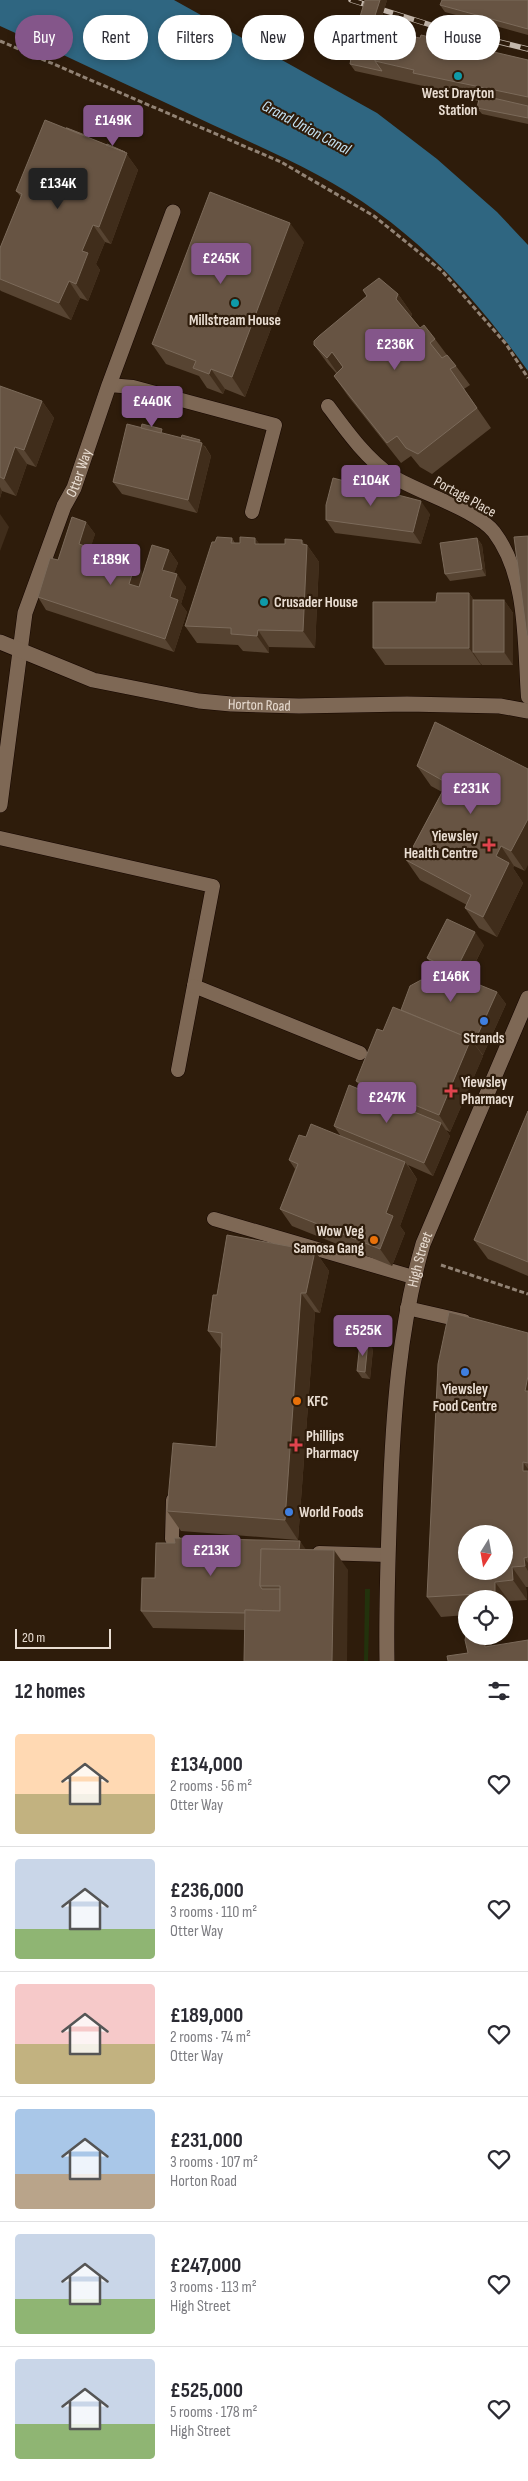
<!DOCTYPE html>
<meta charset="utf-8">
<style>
:root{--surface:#fff;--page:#f2f2f3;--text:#2b2b33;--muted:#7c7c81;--line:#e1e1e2;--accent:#84568a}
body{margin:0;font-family:"Sofia Sans Condensed",sans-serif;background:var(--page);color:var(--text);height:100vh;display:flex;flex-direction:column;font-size:19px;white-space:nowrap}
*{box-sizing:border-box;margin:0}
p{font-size:16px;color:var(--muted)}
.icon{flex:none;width:28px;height:28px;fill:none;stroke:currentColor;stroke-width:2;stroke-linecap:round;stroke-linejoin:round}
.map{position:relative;height:1661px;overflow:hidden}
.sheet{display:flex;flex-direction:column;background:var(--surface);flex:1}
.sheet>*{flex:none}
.banner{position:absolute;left:15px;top:15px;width:499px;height:45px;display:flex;gap:10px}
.needle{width:32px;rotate:191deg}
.tools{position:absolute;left:458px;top:1525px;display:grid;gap:10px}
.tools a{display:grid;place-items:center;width:55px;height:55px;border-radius:50%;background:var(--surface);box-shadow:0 2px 8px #0003;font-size:25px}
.scale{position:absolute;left:15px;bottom:12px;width:96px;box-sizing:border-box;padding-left:5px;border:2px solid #e9ddd2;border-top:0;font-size:14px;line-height:18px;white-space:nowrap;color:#e9ddd2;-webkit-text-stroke:4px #2e1c0b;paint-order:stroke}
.price{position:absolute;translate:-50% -42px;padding:0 11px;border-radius:5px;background:var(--accent);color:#fff;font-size:16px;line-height:32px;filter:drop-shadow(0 1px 2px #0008)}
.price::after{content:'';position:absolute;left:50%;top:30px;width:15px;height:11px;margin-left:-8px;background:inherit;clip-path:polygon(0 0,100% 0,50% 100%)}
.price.active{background:#222;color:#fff}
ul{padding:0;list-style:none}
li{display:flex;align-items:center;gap:15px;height:125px;padding:0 15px}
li+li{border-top:1px solid var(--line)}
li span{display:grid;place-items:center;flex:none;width:140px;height:100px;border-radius:5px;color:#555}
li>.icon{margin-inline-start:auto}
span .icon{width:60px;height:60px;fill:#fffc;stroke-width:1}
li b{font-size:21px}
h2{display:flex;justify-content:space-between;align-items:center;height:60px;padding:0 15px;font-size:21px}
.chip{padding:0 18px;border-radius:22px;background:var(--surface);box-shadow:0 2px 8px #0003;font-size:18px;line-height:45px}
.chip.active{background:var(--accent);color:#fff}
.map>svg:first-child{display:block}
.green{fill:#22320c}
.water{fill:#2f6681}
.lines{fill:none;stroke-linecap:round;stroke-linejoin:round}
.lane-casing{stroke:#160600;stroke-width:15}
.street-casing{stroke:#160600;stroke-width:16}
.secondary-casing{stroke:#160600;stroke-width:16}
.path{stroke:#928375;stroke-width:3;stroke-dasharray:5 2.5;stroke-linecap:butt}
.lane{stroke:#7e6855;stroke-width:14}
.street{stroke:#7e6855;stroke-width:15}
.secondary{stroke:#7e6855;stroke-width:15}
.rail-casing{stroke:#c4b7ab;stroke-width:5.5}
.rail{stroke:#2e1c0b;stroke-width:4;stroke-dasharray:11;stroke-linecap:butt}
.wall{fill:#574432}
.shaded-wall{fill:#402d1b}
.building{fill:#675443;stroke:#7b6a5a;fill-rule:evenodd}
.culture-dot{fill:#0f9aa8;stroke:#2e1c0b;stroke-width:2}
.health-dot{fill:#e0444e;stroke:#2e1c0b;stroke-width:2}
.shop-dot{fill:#3f7fe0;stroke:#2e1c0b;stroke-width:2}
.food-dot{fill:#e8710a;stroke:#2e1c0b;stroke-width:2}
.labels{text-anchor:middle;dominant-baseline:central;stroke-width:4.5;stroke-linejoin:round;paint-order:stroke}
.poi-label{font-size:15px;font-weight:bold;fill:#e9ddd2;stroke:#2e1c0b;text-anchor:start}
.street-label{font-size:15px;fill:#e9ddd2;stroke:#2e1c0b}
.water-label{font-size:16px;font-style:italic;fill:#c7e6f8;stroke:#2e1c0b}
</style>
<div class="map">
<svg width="528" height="1661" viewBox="0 0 528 1661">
<rect width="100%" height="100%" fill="#2e1c0b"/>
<polygon class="green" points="365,1589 370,1589 368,1661 364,1661"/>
<path class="water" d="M0,0H174L377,113L437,159L497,212L528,245V371C485,311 437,255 377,212C327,175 269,151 213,125C142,92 71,58 0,26Z"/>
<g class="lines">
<g class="lane-casing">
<g id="lane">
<polyline points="109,385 133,387 275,425 252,512"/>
<path d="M328,406C345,429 367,460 392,476C417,492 477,510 494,532C528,577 524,644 528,697"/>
<polyline points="0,838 213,886 178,1070"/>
<polyline points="194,986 360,1053"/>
<polyline points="214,1219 413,1277"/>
<polyline points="407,1308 464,1321"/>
<polyline points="173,1500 172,1539 179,1547 190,1549"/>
<polyline points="319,1553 388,1555"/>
</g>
</g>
<g class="street-casing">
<g id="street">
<path id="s1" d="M0,805L25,613L64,506L74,488L109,385L173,212"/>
</g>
</g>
<g class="secondary-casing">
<g id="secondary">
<path id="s2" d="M0,642L93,680L199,701L231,704L299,706L407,704L500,706L528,711"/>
<path id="s3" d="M387,1661C386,1608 388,1554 390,1501C393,1415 399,1327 423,1244L528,998"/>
</g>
</g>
<g class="path">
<polyline points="0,41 281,162 374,216 442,271 506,344 528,378"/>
<polyline points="441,1265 528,1294"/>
</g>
<use href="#lane" class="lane"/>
<use href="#street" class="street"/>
<use href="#secondary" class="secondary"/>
<g class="rail-casing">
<polyline id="rail" points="351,0 434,26 528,49"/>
</g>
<use href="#rail" class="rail"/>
</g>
<g class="wall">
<polygon points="387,0 378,30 528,60 528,124 482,114 477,108 478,101 425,90 423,86 355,71 350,64 356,30"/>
<polygon points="528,0 528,35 445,12 440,5"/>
<polygon points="87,137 125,152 138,170 111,244 105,242 96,264 100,270 88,301 80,298 71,320 1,291 0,290 0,248 21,197 16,191"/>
<polygon points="304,242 245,397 225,389 223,394 207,388 199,376 166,364 152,344"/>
<polygon points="398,294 412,314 411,317 420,328 435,339 447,355 456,366 470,385 464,389 491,428 432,474 420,467 411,456 401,463 348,396 334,376 336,373 328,364 314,345"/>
<polygon points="0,387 42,401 54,418 36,467 27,464 16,496 2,491 0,498"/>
<polygon points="165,434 205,446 211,456 197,513 122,494 113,482"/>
<polygon points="430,514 421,544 335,533 326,520"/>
<polygon points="86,522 95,534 90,548 93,549 102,562 99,574 143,573 169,550 178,563 174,573 186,587 181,604 187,612 174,652 46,610 38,597 58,560"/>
<polygon points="232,538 235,543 240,543 255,538 259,544 307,545 319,562 315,648 269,647 269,653 243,651 238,645 197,643 185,626 215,542"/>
<polygon points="477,538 482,545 486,576 450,581 445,574"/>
<polygon points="469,593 474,600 504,600 513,613 513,665 482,665 481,664 481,665 385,665 373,648 436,602"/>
<polygon points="435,722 525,871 514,866 513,868 523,883 497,937 479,928 465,908 467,905 420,880 406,860 442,792 431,786 417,766"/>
<polygon points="484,945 467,980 497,992 506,1004 483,1055 481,1055 483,1056 450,1132 446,1130 450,1136 433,1176 408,1165 417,1179 400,1226 405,1233 392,1266 292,1226 280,1209 295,1169 289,1160 306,1137 340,1135 334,1126 363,1091 356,1081 383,1031 401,1010 431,984 437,971 427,958"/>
<polygon points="528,1111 528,1276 488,1259 474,1240"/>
<polygon points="315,1251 329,1271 320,1313 315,1312 298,1540 181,1531 167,1511 216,1447 221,1349 208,1331 217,1295"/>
<polygon points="528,1333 528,1587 526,1587 527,1600 509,1601 509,1612 504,1613 504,1599 466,1599 466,1615 441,1617 427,1597"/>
<polygon points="373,1349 370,1379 362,1378 357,1371"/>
<polygon points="306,1550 348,1570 245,1630 153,1628 141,1611"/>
</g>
<g class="shaded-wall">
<polygon points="380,0 387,0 373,45 367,43"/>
<polygon points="125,152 138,170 111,244 99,227"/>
<polygon points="290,223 304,242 245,397 232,377"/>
<polygon points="93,225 105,242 96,264 100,270 88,301 76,284 82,251"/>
<polygon points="69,281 80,298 71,320 59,303"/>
<polygon points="398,294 412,314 410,319 396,299"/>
<polygon points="332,352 346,372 341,378 327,358"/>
<polygon points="211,369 225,389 223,394 209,374"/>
<polygon points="42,401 54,418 36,467 24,450"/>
<polygon points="200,440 211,456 197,513 188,500 198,447"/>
<polygon points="15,447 27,464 16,496 4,479"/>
<polygon points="0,487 2,491 0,498"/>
<polygon points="421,501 430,514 421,544 413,532"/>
<polygon points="0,514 9,527 0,551"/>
<polygon points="86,522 95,534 88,557 79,544"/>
<polygon points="255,538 267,555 255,544"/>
<polygon points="477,538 482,545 486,576 482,569"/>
<polygon points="302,540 307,547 307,545 319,562 315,648 303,631"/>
<polygon points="93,549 102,562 96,583 87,570"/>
<polygon points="169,550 178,563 171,582 162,570"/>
<polygon points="136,562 144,575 137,596 129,584"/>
<polygon points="177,574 186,587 181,604 187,612 174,652 165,639 170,597"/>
<polygon points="469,593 481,610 473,652 481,664 481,665 469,648"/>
<polygon points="504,600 513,613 513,665 504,652"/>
<polygon points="258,630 269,647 269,653 257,636"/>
<polygon points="528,819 528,865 525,871 511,851"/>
<polygon points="501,846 514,866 513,868 523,883 497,937 483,917 496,856"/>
<polygon points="475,932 484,945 464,985 455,972"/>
<polygon points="497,992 506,1004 483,1055 474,1043"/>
<polygon points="471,1039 483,1056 450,1132 439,1115"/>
<polygon points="441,1123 450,1136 433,1176 424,1163"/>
<polygon points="405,1162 417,1179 400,1226 405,1233 392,1266 380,1249 386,1213"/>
<polygon points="315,1251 329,1271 320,1313 306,1293"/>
<polygon points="301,1293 315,1312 298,1540 285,1520"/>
<polygon points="368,1342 373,1349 370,1379 365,1372"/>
<polygon points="528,1376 528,1395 525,1391"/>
<polygon points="523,1462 528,1469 528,1478 523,1471"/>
<polygon points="300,1541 312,1558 299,1553"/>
<polygon points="334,1550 348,1570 347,1661 332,1661"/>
<polygon points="524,1558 528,1563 528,1571 525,1566"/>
<polygon points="512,1567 526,1587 527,1600 513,1580"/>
<polygon points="495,1582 509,1601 509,1612 504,1605 504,1599 500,1599 495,1593"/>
<polygon points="484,1636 486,1636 497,1652 485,1647"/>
</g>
<g class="building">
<polygon points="365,0 380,0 371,28 360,26 357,41 364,52 377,54 375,61 382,71 350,64 356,30"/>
<polygon points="442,0 528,0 528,29 440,5"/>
<polygon points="360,26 420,38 421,35 528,60 528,97 413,73 414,70 375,61 379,46 357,41"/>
<polygon points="480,95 528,106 528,118 477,108"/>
<polygon points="45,120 127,153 99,227 93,225 82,251 88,253 76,284 69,281 59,303 0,279 0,248 22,194 16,191"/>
<polygon points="66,128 67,128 85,135 85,136"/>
<polygon points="107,144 125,152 106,145"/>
<polygon points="210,192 290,223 232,377 211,369 209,374 193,368 196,361 152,344"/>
<polygon points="379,278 398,294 396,299 420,328 424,325 435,339 430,343 442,358 447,355 456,366 450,369 477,408 418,454 406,448 397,436 387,443 334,376 343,367 332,352 327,358 314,345 314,341 319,336 367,296 363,290"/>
<polygon points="0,386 42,401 24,450 15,447 4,479 0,477"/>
<polygon points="127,424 202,443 188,500 113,482"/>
<polygon points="142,424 162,429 161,433 141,428"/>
<polygon points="182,435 200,440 199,442 181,438"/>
<polygon points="333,478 421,501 413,532 326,520 326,505"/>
<polygon points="72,517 86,522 79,544 93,549 87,570 93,572 100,574 106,553 136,562 129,584 139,587 152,545 169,550 162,570 177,574 170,597 178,600 165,639 38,597 50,558 58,560"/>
<polygon points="528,536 528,636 527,636 514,537"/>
<polygon points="217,537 232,538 231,543 240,543 240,537 255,538 255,544 285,544 285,539 302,540 302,544 307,545 303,631 258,630 257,636 231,634 231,628 185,626 212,542 215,542"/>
<polygon points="477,538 482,569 445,574 440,543"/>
<polygon points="437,593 469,593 469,648 373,648 373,602 436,602"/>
<rect x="473" y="600" width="31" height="52"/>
<polygon points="435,722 528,769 528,819 511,851 501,846 496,856 509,863 483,917 465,908 471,895 406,860 447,783 417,766"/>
<polygon points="447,919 475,932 455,972 427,958"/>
<polygon points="438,968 497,992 474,1043 471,1039 401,1010 410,986 421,980 431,984"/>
<polygon points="393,1007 471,1039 439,1115 356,1081 377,1029 383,1031"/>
<polygon points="349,1085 441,1123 424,1163 334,1126"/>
<polygon points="528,1111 528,1262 474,1240"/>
<polygon points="311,1124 405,1162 386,1213 393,1216 380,1249 280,1209 298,1164 289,1160 299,1135 306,1137"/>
<polygon points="227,1235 315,1251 306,1293 301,1293 285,1520 167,1511 173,1443 216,1447 222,1333 208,1331 213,1295 217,1295"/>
<path d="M449,1312L528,1333V1376L525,1391H528V1463L523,1462V1471H528V1557L524,1558L525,1566L512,1567L513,1580L495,1582V1593L427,1597L438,1364ZM466,1534H504V1571H466Z"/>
<polygon points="360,1342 368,1342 365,1372 357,1371"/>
<polygon points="174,1538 300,1541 299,1550 261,1549 260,1586 262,1589 280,1589 280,1611 245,1610 245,1613 141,1611 142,1578 155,1578 156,1543 175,1543"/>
<polygon points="261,1549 334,1550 332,1661 244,1661 245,1610 280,1611 280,1586 260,1586"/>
<polygon points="466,1635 466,1636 484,1636 485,1647 528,1640 528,1661 448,1661 447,1656 468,1653 465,1640"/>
</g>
<g class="culture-dot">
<circle cx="458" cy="76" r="5"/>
<circle cx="235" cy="303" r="5"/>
<circle cx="264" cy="602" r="5"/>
</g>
<g class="health-dot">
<path d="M486.5 837.5h5v5h5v5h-5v5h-5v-5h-5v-5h5z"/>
<path d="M448.5 1083.5h5v5h5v5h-5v5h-5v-5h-5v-5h5z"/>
<path d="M293.5 1437.5h5v5h5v5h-5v5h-5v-5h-5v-5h5z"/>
</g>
<g class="shop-dot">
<circle cx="484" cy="1021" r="5"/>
<circle cx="465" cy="1372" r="5"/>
<circle cx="289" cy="1512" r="5"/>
</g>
<g class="food-dot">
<circle cx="374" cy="1240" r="5"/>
<circle cx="297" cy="1401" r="5"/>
</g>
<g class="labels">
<g class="poi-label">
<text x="458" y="93" text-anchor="middle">West Drayton<tspan x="458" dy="17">Station</tspan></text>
<text x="235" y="320" text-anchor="middle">Millstream House</text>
<text x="274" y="602">Crusader House</text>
<text x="478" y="836" text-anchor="end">Yiewsley<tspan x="478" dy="17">Health Centre</tspan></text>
<text x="484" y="1038" text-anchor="middle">Strands</text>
<text x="461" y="1082">Yiewsley<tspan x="461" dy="17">Pharmacy</tspan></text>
<text x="364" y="1231" text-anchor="end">Wow Veg<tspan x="364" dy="17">Samosa Gang</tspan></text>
<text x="465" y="1389" text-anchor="middle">Yiewsley<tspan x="465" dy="17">Food Centre</tspan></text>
<text x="307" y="1401">KFC</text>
<text x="306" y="1436">Phillips<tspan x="306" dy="17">Pharmacy</tspan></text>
<text x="299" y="1512">World Foods</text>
</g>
<g class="street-label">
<text stroke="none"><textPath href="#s1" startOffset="344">Otter Way</textPath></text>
<text transform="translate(465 497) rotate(29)">Portage Place</text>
<text stroke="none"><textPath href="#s2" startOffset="269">Horton Road</textPath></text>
<text stroke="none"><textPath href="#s3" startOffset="404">High Street</textPath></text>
</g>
<g class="water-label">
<text transform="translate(306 128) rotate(28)">Grand Union Canal</text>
</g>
</g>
</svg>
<div class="tools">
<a><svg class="needle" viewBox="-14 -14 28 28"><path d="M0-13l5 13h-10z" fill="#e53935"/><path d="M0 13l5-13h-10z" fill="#7c7c81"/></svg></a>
<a><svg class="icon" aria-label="locate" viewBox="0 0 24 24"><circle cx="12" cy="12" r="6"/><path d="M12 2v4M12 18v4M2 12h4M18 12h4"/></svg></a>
</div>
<div class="scale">20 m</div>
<b class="price" style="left:113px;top:147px">£149K</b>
<b class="price active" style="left:58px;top:210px">£134K</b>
<b class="price" style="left:221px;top:285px">£245K</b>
<b class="price" style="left:395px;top:371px">£236K</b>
<b class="price" style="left:152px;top:428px">£440K</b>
<b class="price" style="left:371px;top:507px">£104K</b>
<b class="price" style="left:111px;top:586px">£189K</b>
<b class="price" style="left:471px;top:815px">£231K</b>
<b class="price" style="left:451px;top:1003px">£146K</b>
<b class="price" style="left:387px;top:1124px">£247K</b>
<b class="price" style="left:363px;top:1357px">£525K</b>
<b class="price" style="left:211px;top:1577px">£213K</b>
<div class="banner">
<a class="chip active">Buy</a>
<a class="chip">Rent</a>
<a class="chip">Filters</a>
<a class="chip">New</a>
<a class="chip">Apartment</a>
<a class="chip">House</a>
</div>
</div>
<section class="sheet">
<h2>12 homes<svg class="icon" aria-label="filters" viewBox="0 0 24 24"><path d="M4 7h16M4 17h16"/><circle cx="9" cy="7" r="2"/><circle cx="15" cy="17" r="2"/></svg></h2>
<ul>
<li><span style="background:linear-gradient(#ffd9b3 60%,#c2b280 0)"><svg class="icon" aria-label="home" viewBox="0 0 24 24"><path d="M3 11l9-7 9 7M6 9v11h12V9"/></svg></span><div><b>£134,000</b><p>2 rooms · 56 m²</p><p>Otter Way</p></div><svg class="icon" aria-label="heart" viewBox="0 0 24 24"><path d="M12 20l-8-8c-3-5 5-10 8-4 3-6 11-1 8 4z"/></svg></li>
<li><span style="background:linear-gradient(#c9d6e8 70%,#8fb573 0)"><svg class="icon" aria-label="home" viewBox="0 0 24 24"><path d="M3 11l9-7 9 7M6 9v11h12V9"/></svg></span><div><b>£236,000</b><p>3 rooms · 110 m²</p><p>Otter Way</p></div><svg class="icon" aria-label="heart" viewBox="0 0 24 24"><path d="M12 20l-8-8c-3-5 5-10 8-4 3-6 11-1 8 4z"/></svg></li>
<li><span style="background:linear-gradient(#f6c9c9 60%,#c2b280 0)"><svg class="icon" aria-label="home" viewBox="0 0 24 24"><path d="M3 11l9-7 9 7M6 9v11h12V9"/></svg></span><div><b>£189,000</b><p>2 rooms · 74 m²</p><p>Otter Way</p></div><svg class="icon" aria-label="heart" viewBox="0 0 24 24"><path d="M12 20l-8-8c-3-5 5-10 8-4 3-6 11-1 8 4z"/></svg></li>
<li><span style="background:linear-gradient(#a9c7e8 65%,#b9a48a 0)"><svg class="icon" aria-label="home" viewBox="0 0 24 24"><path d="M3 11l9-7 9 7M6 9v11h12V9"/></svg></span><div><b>£231,000</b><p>3 rooms · 107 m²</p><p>Horton Road</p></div><svg class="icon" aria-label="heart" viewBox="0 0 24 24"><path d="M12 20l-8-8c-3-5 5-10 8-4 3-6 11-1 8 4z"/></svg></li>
<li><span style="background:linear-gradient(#c9d6e8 65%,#8fb573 0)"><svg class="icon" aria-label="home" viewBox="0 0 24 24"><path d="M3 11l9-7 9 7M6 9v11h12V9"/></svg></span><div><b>£247,000</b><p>3 rooms · 113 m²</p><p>High Street</p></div><svg class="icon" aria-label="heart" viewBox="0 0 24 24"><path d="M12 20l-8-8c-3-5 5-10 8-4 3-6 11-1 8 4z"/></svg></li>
<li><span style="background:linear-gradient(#c9d6e8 65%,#8fb573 0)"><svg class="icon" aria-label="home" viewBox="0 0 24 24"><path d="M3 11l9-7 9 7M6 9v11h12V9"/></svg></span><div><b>£525,000</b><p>5 rooms · 178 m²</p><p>High Street</p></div><svg class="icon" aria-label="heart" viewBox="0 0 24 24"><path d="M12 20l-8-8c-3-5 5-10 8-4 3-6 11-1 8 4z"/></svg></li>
</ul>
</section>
